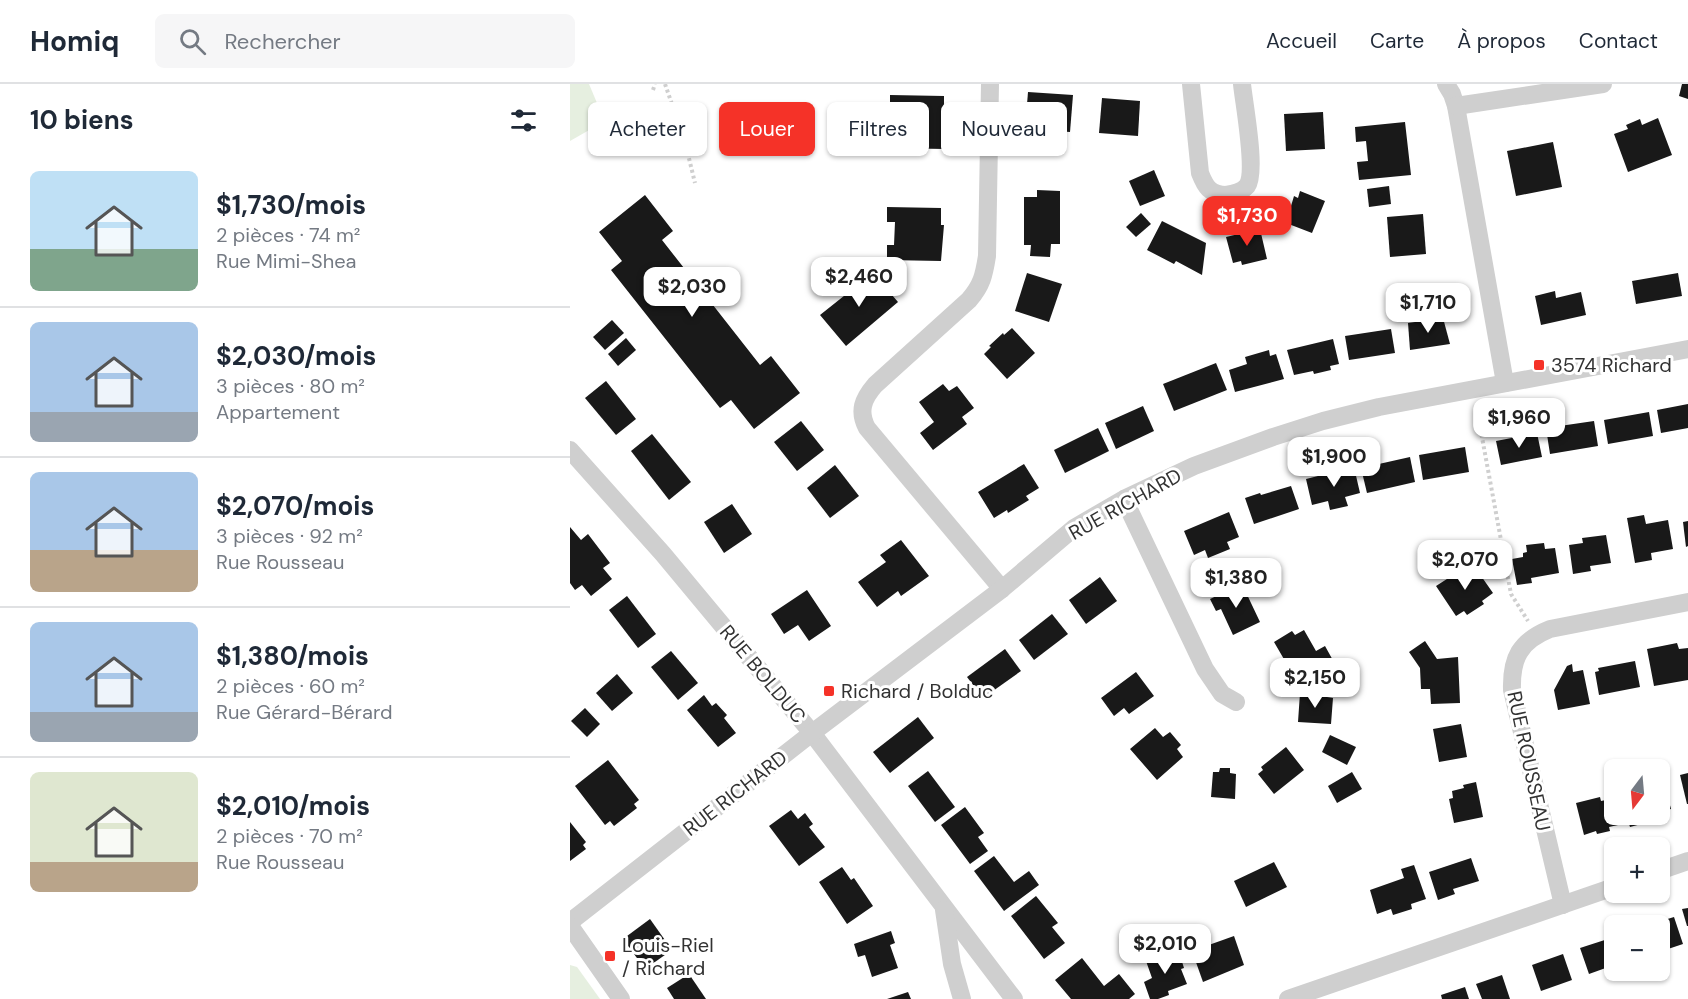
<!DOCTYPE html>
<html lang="fr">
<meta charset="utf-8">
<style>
:root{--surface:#fff;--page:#f6f6f7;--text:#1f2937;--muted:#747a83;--line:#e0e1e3;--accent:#f53228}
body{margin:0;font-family:"DM Sans",sans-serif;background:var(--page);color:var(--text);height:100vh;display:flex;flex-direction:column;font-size:22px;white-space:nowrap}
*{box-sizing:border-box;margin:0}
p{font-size:20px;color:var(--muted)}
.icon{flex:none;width:33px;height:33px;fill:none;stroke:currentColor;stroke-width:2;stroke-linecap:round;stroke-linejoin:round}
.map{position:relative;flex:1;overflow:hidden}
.details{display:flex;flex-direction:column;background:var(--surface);width:570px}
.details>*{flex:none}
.hud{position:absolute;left:18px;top:18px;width:570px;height:54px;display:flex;gap:12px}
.needle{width:39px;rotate:196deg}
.tools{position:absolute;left:1034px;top:675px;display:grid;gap:12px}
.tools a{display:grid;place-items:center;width:66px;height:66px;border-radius:9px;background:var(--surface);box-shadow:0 2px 4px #0004;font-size:30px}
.price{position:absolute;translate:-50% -51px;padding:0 14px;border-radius:12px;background:#fff;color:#222;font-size:20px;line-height:39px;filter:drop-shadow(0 2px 3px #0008)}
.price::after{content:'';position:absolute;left:50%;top:36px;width:18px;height:14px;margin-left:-9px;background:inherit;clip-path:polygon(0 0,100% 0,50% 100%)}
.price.selected{background:var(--accent);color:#fff}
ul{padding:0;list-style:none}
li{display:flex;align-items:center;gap:18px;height:150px;padding:0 30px}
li+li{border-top:2px solid var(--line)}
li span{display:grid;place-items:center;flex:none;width:168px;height:120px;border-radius:9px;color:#555}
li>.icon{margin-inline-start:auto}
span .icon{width:72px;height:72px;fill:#fffc;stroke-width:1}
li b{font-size:26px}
h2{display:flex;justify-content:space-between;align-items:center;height:72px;padding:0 30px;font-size:26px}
.tag{padding:0 21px;border-radius:9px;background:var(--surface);box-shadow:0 2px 4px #0004;font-size:21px;line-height:54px}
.tag.selected{background:var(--accent);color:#fff}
header{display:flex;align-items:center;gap:36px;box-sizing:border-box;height:84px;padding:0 30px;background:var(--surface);border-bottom:2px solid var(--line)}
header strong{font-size:28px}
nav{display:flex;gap:33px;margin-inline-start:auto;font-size:21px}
.search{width:420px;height:54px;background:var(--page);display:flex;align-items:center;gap:15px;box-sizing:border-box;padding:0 21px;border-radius:9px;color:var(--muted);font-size:22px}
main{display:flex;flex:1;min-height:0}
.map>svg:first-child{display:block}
.green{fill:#e6efe0}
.building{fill:#191919}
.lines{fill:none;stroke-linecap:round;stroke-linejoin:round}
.path{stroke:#cfcfcf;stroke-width:4;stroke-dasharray:3 3;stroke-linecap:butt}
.street{stroke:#cfcfcf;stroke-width:18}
.poi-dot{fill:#f53228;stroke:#fff;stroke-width:2}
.labels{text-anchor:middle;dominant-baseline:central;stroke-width:6;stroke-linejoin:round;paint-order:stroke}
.poi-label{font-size:20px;fill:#323232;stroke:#fff;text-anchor:start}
.street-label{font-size:20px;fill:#323232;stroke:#fff}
</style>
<header>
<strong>Homiq</strong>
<div class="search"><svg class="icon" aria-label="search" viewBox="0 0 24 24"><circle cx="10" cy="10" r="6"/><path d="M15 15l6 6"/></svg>Rechercher</div>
<nav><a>Accueil</a><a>Carte</a><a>À propos</a><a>Contact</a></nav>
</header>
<main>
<section class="details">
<h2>10 biens<svg class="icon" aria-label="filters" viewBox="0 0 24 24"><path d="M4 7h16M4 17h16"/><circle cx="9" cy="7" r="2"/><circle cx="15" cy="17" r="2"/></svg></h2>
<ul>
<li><span style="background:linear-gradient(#bfe0f5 65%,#7fa58c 0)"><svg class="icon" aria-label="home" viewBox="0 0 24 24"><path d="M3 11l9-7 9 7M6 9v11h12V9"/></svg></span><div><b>$1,730/mois</b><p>2 pièces · 74 m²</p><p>Rue Mimi-Shea</p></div></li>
<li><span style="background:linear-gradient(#a9c7e8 75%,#9aa5b1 0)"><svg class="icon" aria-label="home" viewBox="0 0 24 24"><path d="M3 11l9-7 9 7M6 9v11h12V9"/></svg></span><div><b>$2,030/mois</b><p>3 pièces · 80 m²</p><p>Appartement</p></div></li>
<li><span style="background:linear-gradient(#a9c7e8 65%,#b9a48a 0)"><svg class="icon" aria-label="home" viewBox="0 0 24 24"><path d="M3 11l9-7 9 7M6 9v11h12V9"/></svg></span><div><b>$2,070/mois</b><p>3 pièces · 92 m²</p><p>Rue Rousseau</p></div></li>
<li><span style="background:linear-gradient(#a9c7e8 75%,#9aa5b1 0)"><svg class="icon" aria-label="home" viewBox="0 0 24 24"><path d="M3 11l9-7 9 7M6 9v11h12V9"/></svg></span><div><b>$1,380/mois</b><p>2 pièces · 60 m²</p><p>Rue Gérard-Bérard</p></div></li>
<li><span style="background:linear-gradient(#dfe7d0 75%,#b9a48a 0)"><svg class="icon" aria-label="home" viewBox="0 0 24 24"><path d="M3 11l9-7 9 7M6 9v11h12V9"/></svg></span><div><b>$2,010/mois</b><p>2 pièces · 70 m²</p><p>Rue Rousseau</p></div></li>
</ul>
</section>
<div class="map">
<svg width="1118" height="915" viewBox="0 0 1118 915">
<rect width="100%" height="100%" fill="#fff"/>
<g class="green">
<polygon points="0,0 19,0 27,19 21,45 0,57"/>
<polygon points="0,881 7,883 30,915 0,915"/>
</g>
<g class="building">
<polygon points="1112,0 1118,0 1118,15 1109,12"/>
<polygon points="458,8 503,11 500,48 455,45"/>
<polygon points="320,11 374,12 374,29 377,29 374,65 320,64 320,49 327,49 328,26 320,26"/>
<polygon points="532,14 570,17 568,52 529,49"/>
<polygon points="753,28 755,65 716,67 714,30"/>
<polygon points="1088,34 1102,71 1058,88 1044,50 1058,45 1056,41 1070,35 1072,41"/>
<polygon points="835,38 841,91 789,96 787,78 798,77 796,57 786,58 785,43"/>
<polygon points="983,58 992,103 946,112 937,67"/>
<polygon points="584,86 595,112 570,122 559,97"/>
<polygon points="819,102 821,120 799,123 797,105"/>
<polygon points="467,106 490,107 490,160 481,160 480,173 460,172 461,161 454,161 454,113 467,113"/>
<polygon points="730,107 755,117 742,149 716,139 724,112 728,114"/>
<polygon points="75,111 103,147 92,156 190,281 201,272 230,309 184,345 161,316 150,324 41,186 52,177 29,148"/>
<polygon points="317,123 371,124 371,141 374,141 371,177 317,176 317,161 324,161 325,138 317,138"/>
<polygon points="571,129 581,140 566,153 556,143"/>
<polygon points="853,130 856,170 820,173 817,133"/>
<polygon points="592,137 636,159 632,191 606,177 604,180 577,166"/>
<polygon points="690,145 697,175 672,181 671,177 663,179 656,153"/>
<polygon points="298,183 328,218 276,262 250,231 289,200 285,195"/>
<polygon points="457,189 492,200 479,238 445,227"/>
<polygon points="1108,189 1112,212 1066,220 1062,197"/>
<polygon points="985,207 986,214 1011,208 1016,231 971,241 965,212"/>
<polygon points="873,234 880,260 840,266 838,239"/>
<polygon points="42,236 54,249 35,266 23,253"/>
<polygon points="442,244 465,269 437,295 414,270 421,263 419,262 433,249 434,251"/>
<polygon points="821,245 825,269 779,276 775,252"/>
<polygon points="56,254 66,266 48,282 38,270"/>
<polygon points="763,255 769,280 760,282 761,286 744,290 743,287 724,291 717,266"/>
<polygon points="699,266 700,272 706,270 714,295 665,308 659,286 677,280 675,273"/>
<polygon points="646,279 657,306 604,327 593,300"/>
<polygon points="36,297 66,335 46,351 15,314"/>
<polygon points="373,300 379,307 387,302 404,324 392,333 397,340 363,366 350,349 364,338 349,318"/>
<polygon points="1118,320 1118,344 1091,349 1087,326"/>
<polygon points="573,322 584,347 546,365 535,339"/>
<polygon points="1079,328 1083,352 1038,360 1034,336"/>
<polygon points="231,337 254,366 227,387 204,358"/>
<polygon points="1024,337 1028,362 980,370 976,344"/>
<polygon points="528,344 539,367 495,389 484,366"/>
<polygon points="967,349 972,373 931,381 926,357"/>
<polygon points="82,350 121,398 99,416 61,367"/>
<polygon points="895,363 899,388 853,396 849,371"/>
<polygon points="840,373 845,398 797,409 791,384"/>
<polygon points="454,380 469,404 456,412 459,416 438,429 437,426 424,434 408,408"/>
<polygon points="265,381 289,412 260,434 237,404"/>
<polygon points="784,383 790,409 775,413 778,422 760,426 758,417 742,421 736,395"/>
<polygon points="721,402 729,425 684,440 675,414 690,409 691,411"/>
<polygon points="162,420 182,450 154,469 134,438"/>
<polygon points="659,428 669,453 657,458 660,465 638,474 635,466 624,471 614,447"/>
<polygon points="1074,431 1076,440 1098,436 1103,465 1081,469 1082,476 1065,479 1057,434"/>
<polygon points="1118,437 1118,462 1116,463 1113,438"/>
<polygon points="0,443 11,456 18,450 40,479 33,484 42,495 21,512 12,501 5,506 0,499"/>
<polygon points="1036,451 1041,479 1020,482 1021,487 1003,490 999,461 1013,459 1012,454"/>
<polygon points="331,456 359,492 331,512 328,507 307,523 288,498 316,478 310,471"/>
<polygon points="974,459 975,465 985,464 989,489 961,494 962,499 947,501 942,475 953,473 953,469 957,468 956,461"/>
<polygon points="902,479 923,509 912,517 914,520 897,531 894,527 886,532 866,502"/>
<polygon points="530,493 547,517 516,540 499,516"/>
<polygon points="672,500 690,538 663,551 651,525 646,527 640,515"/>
<polygon points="237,506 261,542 239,557 228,541 214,550 201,530"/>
<polygon points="57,512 86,550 68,564 39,526"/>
<polygon points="482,530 498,550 464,576 449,556"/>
<polygon points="734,546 746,567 755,562 765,580 735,597 729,585 722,589 704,558 722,547 725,551"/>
<polygon points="855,557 867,575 888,573 890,619 861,620 860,605 851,605 850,584 839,568"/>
<polygon points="1107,559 1109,565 1118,564 1118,596 1084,602 1077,565"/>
<polygon points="435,565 451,587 413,614 397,593"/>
<polygon points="101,567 128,599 108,616 81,583"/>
<polygon points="1065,577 1070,603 1029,611 1025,588 1029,587 1028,584"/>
<polygon points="1002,580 1003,588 1013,586 1020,620 988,626 984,606 997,582"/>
<polygon points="566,588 584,612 559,630 554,624 544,632 531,614"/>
<polygon points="47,590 63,609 42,627 26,609"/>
<polygon points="730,609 757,611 757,613 763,614 761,640 728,638"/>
<polygon points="134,611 142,622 146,619 157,631 154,634 166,649 148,663 117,626"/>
<polygon points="15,624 30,640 17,653 1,637"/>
<polygon points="348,633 364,654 320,689 303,668"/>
<polygon points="891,640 897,673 869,678 863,645"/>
<polygon points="585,644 593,653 600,648 611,661 607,665 613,673 587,696 560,665"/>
<polygon points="760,651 786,663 777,681 752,668"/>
<polygon points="716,663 734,686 704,710 688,690 693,686 691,683"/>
<polygon points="38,676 69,716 64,720 67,724 44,742 40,737 35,741 5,702"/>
<polygon points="650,684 660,684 660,689 666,690 665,715 641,713 643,688 649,688"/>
<polygon points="358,687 385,723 365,738 338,702"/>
<polygon points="782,688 792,705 767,719 758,702"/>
<polygon points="1118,689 1118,720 1117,720 1110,691"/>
<polygon points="1092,691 1101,725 1089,728 1089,692"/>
<polygon points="906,698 913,733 884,739 879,715 883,714 882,707 894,704 893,701"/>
<polygon points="1030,713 1031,717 1041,715 1048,741 1039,743 1040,747 1027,750 1026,747 1014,751 1006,719"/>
<polygon points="395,723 414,749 408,753 418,767 400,780 371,741"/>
<polygon points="221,726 228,735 235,729 243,740 239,743 255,763 229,782 199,742"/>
<polygon points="1056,730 1089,730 1090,735 1060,743"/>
<polygon points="0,738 16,758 13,761 16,765 0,777"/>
<polygon points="424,772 444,798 459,787 469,801 434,827 404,787"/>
<polygon points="901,774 909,797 883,805 885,810 868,816 859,788"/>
<polygon points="704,778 717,803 676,823 664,797"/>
<polygon points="844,781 856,815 841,820 842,825 823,831 821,825 807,830 800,806 834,794 831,785"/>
<polygon points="272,783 281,796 284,794 303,822 277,840 249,798"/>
<polygon points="466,812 488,839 482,843 495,859 474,875 441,832"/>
<polygon points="1118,824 1118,842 1117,842 1112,825"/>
<polygon points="1104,833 1113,860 1089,868 1089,842 1078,841"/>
<polygon points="80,835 102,866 75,885 53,855"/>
<polygon points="321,847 325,859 320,861 328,884 302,893 295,871 288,873 284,860"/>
<polygon points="664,852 674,881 633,898 622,867"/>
<polygon points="1044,853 1044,881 1019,890 1010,864"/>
<polygon points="608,865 614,884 611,885 617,900 598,907 599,911 588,915 580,915 574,898 582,894 576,877"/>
<polygon points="993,870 1002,896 971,907 962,881"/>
<polygon points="512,874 534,902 549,890 565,910 559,915 501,915 485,896"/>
<polygon points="119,890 136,915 104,915 97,904"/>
<polygon points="932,891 940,915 912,915 906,900"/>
<polygon points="895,903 899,915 872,915 871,911"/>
<polygon points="338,908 341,915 317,915"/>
</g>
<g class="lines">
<g class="path">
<polyline points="95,0 115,58 125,99"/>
<polyline points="83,6 85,0"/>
<polyline points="906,321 941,510 958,537"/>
</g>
<g class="street">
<path d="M420,0L417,172C414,191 412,201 399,216L305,301C293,315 288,327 297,344L432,505"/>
<path d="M621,0L630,89C635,102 640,111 656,111C663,110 672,108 677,102C687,88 674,20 672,0"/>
<polyline points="876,0 882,10 886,22 935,299"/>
<polyline points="886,22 1033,0"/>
<polyline points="0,366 93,470 242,649 444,915"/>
<polyline points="554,415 635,585 652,610 666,618"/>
<polyline points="1089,787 1118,777"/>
<path d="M993,821L942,606C941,574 950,557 980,545L1118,518"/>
<polyline points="374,826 382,880 392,915"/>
<polyline points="0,838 242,649 432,505 504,444 554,415 624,382 703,353 753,337 809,323 1118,265"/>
<polyline points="0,842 51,915"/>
<polyline points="718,915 1044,803"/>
</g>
</g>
<g class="poi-dot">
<rect x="963" y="275" width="12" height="12" rx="3"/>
<rect x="253" y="601" width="12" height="12" rx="3"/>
<rect x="34" y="866" width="12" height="12" rx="3"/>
</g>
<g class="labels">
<g class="poi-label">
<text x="981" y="281">3574 Richard</text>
<text x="271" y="607">Richard / Bolduc</text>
<text x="52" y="861">Louis-Riel<tspan x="52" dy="23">/ Richard</tspan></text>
</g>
<g class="street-label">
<text transform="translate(555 420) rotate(-29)">RUE RICHARD</text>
<text transform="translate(193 590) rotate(50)">RUE BOLDUC</text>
<text transform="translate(959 677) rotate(78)">RUE ROUSSEAU</text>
<text transform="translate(165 709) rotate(-38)">RUE RICHARD</text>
</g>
</g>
</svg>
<div class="tools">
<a><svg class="needle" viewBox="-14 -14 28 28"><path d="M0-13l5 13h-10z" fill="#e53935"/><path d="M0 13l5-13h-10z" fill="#747a83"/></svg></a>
<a>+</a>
<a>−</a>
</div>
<b class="price selected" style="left:677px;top:163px">$1,730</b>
<b class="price" style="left:289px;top:224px">$2,460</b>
<b class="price" style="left:122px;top:234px">$2,030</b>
<b class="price" style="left:858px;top:250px">$1,710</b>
<b class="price" style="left:949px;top:365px">$1,960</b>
<b class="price" style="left:764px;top:404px">$1,900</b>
<b class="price" style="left:895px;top:507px">$2,070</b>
<b class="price" style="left:666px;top:525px">$1,380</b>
<b class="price" style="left:745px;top:625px">$2,150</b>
<b class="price" style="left:595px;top:891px">$2,010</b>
<div class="hud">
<a class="tag">Acheter</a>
<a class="tag selected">Louer</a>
<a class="tag">Filtres</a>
<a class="tag">Nouveau</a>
</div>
</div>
</main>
